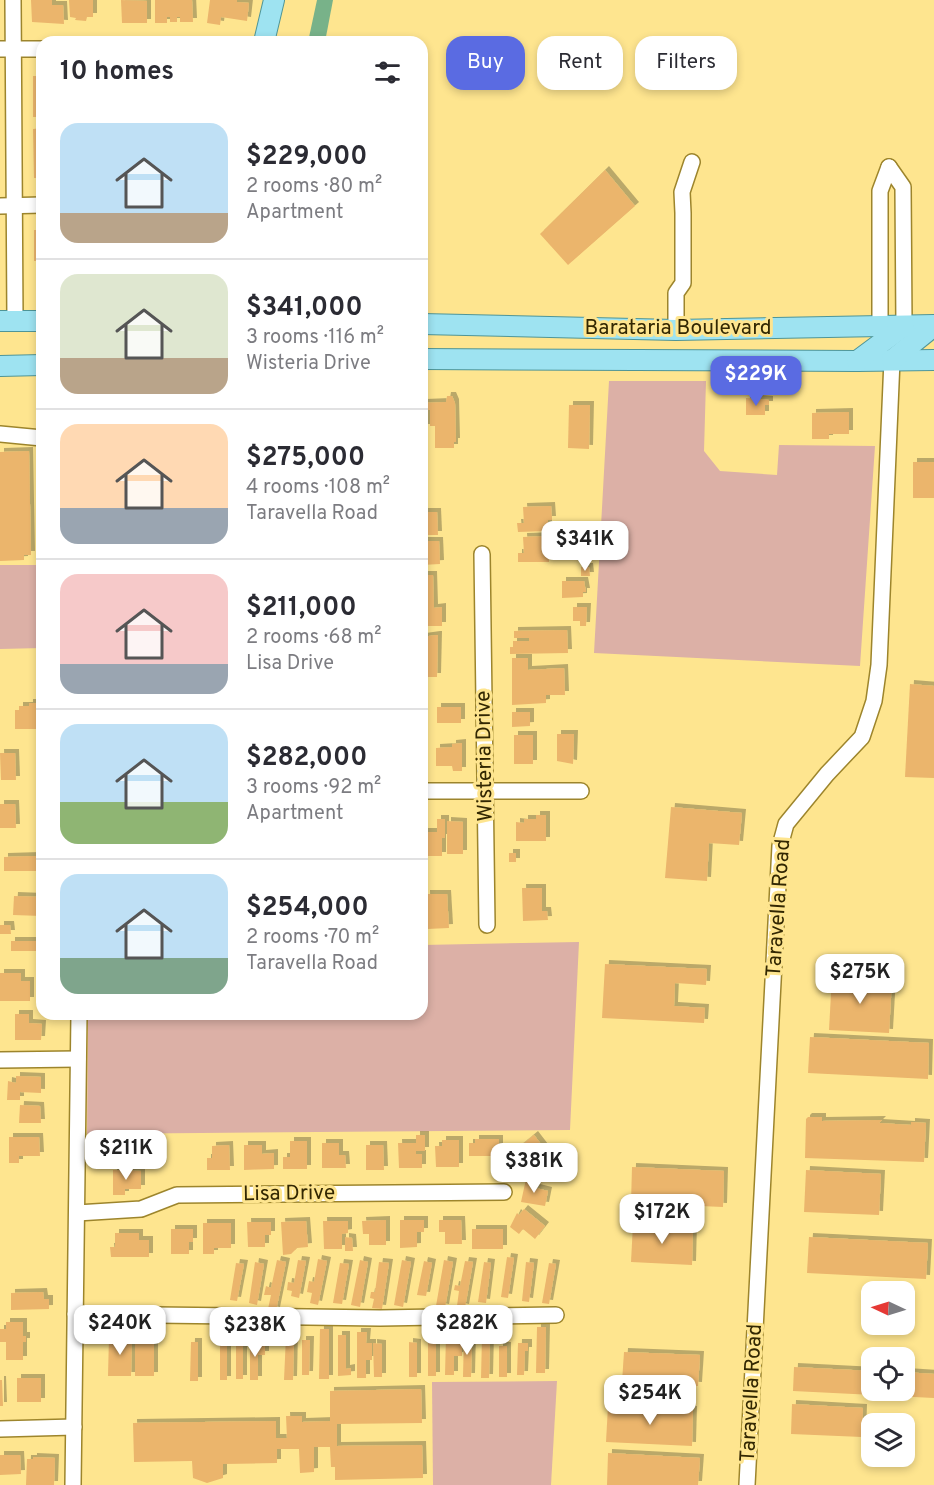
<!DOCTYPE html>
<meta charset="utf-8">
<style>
:root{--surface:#fff;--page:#f7f7f7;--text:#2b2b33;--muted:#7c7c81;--line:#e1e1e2;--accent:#5a6be2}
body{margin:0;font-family:Overpass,sans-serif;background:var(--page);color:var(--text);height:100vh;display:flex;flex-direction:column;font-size:22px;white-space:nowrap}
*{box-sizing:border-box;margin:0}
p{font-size:20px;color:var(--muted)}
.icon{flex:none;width:33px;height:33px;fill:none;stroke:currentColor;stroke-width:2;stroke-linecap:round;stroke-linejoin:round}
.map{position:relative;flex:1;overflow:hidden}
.panel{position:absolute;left:36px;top:36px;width:392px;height:984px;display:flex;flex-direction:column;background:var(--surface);border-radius:18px;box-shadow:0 3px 9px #0003}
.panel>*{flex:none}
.hud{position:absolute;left:446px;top:36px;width:398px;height:54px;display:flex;gap:12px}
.needle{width:39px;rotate:274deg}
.tools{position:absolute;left:861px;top:1281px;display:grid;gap:12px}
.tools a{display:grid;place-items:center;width:54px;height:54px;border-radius:12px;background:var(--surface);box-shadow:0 3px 9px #0003;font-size:30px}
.price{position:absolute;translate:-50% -51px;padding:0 14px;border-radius:12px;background:#fff;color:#222;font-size:20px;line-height:39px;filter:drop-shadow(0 2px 3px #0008)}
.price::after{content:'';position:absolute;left:50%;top:36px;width:18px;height:14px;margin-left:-9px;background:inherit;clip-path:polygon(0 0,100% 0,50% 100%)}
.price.active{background:var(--accent);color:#fff}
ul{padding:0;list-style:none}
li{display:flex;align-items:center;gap:18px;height:150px;padding:0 24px}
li+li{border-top:2px solid var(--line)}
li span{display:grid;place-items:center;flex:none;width:168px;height:120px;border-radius:18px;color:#555}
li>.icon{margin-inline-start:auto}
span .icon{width:72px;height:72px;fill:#fffc;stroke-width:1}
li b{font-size:26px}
h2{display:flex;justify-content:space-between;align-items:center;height:72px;padding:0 24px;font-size:26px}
.chip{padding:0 21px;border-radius:18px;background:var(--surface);box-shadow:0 3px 9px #0003;font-size:21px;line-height:54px}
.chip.active{background:var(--accent);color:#fff}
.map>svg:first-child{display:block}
.green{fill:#dcb0a6}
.water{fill:#78b289}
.building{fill:#ebb56c;filter:url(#shadow)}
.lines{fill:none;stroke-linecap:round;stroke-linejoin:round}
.minor-casing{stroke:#9d852c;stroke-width:18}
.major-casing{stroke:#4f9597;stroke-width:22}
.minor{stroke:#fff;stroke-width:15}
.major{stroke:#9ee3f1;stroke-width:20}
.labels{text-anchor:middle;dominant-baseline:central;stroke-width:6;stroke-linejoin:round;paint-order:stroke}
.street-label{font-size:21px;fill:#322702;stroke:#fee58f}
</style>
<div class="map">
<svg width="934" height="1485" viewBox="0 0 934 1485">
<defs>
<filter id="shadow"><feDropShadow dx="4" dy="-4" stdDeviation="0" flood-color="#0004"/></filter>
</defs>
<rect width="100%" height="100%" fill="#fee58f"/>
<g class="green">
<polygon points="609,381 706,381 704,451 720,471 777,475 779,445 875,446 860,666 594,653"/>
<polygon points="0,565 42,565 42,648 0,649"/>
<polygon points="579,942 570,1130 87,1134 88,1014 422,1014 422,945"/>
<polygon points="557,1381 551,1485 433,1485 432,1382"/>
</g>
<polygon class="water" points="317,0 333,0 325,42 308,42"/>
<g class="building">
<polygon points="31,0 52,0 52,5 63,5 64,24 32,22"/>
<polygon points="69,0 93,0 93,17 87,17 86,21 75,20 76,18 70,17"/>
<polygon points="121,0 147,1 147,23 122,23"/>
<polygon points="155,0 192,0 193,22 180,22 180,17 177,17 177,22 170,22 170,17 167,17 167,23 155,23"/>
<polygon points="210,0 237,0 237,2 249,3 247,21 221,17 220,25 207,23"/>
<rect x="33" y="76" width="9" height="41"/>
<polygon points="42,128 42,178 34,178 33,129"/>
<polygon points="605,170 635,206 568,265 540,234"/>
<polygon points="34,230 42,230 42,280 38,280 38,261 34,261"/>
<polygon points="447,396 452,396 455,403 456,442 454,442 454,448 435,448 435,426 430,426 430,410 426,410 426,428 422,428 422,403 446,402"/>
<polygon points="746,398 769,400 769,405 765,405 765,415 746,415"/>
<polygon points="569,405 590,405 589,449 568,448"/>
<polygon points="849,412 849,434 829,434 829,439 812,439 812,413"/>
<polygon points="29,451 31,555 24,555 24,560 0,561 0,452"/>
<rect x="913" y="462" width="21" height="36"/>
<polygon points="551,506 552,520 548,520 548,531 518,532 517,523 524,523 523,507"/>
<polygon points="422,512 437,512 438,535 422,535"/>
<polygon points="552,536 552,550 549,550 549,562 518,562 518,553 524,553 523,537"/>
<polygon points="422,541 439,541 440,564 422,565"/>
<polygon points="581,567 589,567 590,576 581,576"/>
<polygon points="422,575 433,575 434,608 442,607 442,626 422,626"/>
<polygon points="562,581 584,581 586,592 583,592 583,597 562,598"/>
<polygon points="573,607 587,607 586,626 580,626 580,621 573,621"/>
<polygon points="567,630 568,653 510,654 510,647 513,647 513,641 529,641 529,638 514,638 514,631"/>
<polygon points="436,635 438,635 437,677 422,677 422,637"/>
<polygon points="512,658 528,658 528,670 564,668 565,695 546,695 546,703 512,705"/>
<polygon points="910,684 934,686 934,778 905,777"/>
<polygon points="29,703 42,703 42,729 15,729 15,710 19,710 19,706 29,706"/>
<rect x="437" y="707" width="24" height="16"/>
<polygon points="512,712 530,712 530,726 512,727"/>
<polygon points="557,734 574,734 573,764 557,761"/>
<rect x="514" y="735" width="19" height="29"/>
<polygon points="462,743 462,771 453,771 452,766 436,766 436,748 452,747 452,744"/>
<polygon points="0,753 15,753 16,780 1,780"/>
<polygon points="0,804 15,804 16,828 0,828"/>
<polygon points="671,807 742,813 739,845 709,843 707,881 665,878"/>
<polygon points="536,815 546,815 546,841 516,841 516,822 524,823 524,819 536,819"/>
<polygon points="437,819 445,819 445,838 442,838 442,856 424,856 424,832 437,832"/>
<polygon points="447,821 463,822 463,854 447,854"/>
<rect x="509" y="853" width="7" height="9"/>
<polygon points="36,856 36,871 4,871 4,857"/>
<polygon points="522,888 542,888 542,911 547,911 548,920 523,921"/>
<polygon points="426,894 447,894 449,928 427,929"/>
<polygon points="14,896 40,897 42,916 13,915"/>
<polygon points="0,925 10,925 11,934 0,934"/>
<rect x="11" y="941" width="31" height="10"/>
<polygon points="605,964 707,969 706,985 675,983 674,1006 705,1008 704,1023 602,1018"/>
<polygon points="0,973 21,973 21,981 30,981 30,1001 0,1001"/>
<polygon points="832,976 892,980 889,1033 829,1030"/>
<polygon points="15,1014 29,1014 29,1023 42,1024 41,1040 15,1040"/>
<polygon points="810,1037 929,1043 928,1079 808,1073"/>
<polygon points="16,1076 41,1077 41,1093 20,1092 20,1100 7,1100 8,1081 16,1083"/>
<polygon points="20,1105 40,1106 41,1123 19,1123"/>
<polygon points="808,1117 822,1117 822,1121 882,1120 879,1123 911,1125 911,1122 926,1123 924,1162 805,1158 806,1119"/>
<polygon points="416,1135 425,1135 425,1151 416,1151 416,1154 422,1154 422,1168 399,1168 398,1143 416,1143"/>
<polygon points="534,1135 544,1148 542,1150 546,1155 527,1171 512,1153"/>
<polygon points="105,1136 129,1136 123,1142 142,1142 143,1164 136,1164 136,1167 109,1167 109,1150 105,1150"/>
<polygon points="9,1137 39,1137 40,1156 19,1156 19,1163 9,1163"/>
<polygon points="475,1139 499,1139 499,1156 469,1156 469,1143 475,1143"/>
<polygon points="442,1140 459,1140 459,1167 436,1167 435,1146 442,1146"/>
<polygon points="290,1141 307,1141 307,1169 283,1169 283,1157 290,1157"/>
<polygon points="322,1143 339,1143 339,1155 345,1155 346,1168 322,1168"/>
<polygon points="229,1145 230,1170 207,1170 207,1158 212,1158 212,1146"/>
<polygon points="244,1145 262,1145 262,1154 274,1153 274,1169 244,1170"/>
<polygon points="366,1145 383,1145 384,1170 366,1170"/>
<polygon points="632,1167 724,1171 723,1207 631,1203"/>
<polygon points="113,1170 141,1171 141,1189 125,1189 125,1195 113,1195"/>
<polygon points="806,1170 881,1174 879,1215 804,1212"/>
<polygon points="526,1179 538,1182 536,1188 548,1191 545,1206 521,1202"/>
<polygon points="524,1209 545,1226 535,1239 523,1229 519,1234 510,1227 517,1213 519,1215"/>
<polygon points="386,1220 386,1245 369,1245 369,1234 363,1234 362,1221"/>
<polygon points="400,1220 424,1220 424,1232 417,1232 417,1247 400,1248"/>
<polygon points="439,1220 461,1220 462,1244 445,1244 445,1232 439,1232"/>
<polygon points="306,1221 308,1247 297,1248 291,1254 283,1255 281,1222"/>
<polygon points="323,1221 348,1221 348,1233 342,1234 342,1249 324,1249"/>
<polygon points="247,1222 271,1222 271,1235 265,1235 265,1247 248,1247"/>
<polygon points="203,1223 231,1223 231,1248 214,1248 214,1254 203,1254"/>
<polygon points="633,1224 693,1227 692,1265 631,1262"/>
<polygon points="171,1229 193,1229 193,1242 189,1242 189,1254 171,1254"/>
<rect x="472" y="1229" width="31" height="20"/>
<polygon points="115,1233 139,1233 139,1240 149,1240 149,1257 111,1257 110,1247 115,1247"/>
<polygon points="345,1237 352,1238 353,1251 345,1251"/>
<polygon points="809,1237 928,1243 926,1279 807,1273"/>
<polygon points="507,1257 514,1258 508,1298 501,1297"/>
<polygon points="318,1259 327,1261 318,1305 310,1303 312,1293 307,1292 309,1281 314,1282"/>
<polygon points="277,1260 286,1262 276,1311 268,1309 271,1295 264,1295 266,1286 271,1288"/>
<polygon points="298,1260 306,1261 299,1298 291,1296 292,1291 287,1290 288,1282 294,1283"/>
<polygon points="360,1260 368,1262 360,1307 351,1305"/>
<polygon points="402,1260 411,1262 403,1307 394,1305"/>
<polygon points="444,1260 453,1262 445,1308 436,1306"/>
<polygon points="424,1261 432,1263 426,1296 417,1295"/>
<polygon points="465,1261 473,1262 465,1308 457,1306 459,1291 454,1290 455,1285 460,1286"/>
<polygon points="255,1262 264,1264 257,1305 249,1303"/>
<polygon points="379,1262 389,1263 382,1309 372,1308 374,1299 370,1298 371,1292 375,1292"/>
<polygon points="484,1262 491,1263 486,1303 478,1302"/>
<polygon points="526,1262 534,1263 529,1302 522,1301"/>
<polygon points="236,1263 244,1264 237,1301 230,1300"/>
<polygon points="340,1263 349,1264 342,1304 333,1303"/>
<polygon points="549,1263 556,1264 549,1304 542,1303"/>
<polygon points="43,1292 44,1299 49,1299 49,1309 11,1310 11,1293"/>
<polygon points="6,1322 23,1322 23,1336 26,1336 26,1342 23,1342 23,1360 6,1360 6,1342 0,1342 0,1329 6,1329"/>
<polygon points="537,1327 546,1327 545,1373 536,1373"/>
<polygon points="320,1329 329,1329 329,1379 319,1379"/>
<polygon points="357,1332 367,1332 366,1343 372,1343 372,1360 366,1360 366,1378 357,1378"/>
<polygon points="464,1334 472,1335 471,1377 463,1377"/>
<polygon points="338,1335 346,1335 346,1369 351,1368 351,1375 338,1376"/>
<rect x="428" y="1335" width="8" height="41"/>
<polygon points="446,1335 454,1335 454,1343 462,1343 462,1356 454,1356 454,1375 445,1375"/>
<polygon points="109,1336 132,1336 131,1376 108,1376"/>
<polygon points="286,1336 294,1336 293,1380 284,1380"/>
<polygon points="482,1337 490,1337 489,1378 481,1378"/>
<polygon points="250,1340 259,1340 259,1346 265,1346 265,1355 258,1355 258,1380 250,1380"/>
<polygon points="302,1340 310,1340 309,1375 302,1375"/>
<polygon points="191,1342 198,1342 198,1381 190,1381"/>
<polygon points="409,1342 417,1343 417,1377 409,1377"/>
<polygon points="373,1343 382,1344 382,1377 374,1377"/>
<polygon points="518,1343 528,1343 528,1351 525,1351 524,1375 517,1375"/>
<rect x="135" y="1344" width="19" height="32"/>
<rect x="236" y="1345" width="7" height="34"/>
<rect x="220" y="1346" width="7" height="34"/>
<rect x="499" y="1346" width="8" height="31"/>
<polygon points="624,1352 700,1355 698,1386 622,1382"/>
<polygon points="794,1367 872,1371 872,1390 904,1390 904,1372 934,1374 934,1398 793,1391"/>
<rect x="17" y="1378" width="24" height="24"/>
<polygon points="0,1380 2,1380 3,1406 0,1406"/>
<polygon points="421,1389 422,1423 337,1424 337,1446 422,1445 423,1478 335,1480 335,1467 331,1467 330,1447 314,1447 314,1472 300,1473 299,1449 277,1449 277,1463 223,1464 223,1478 207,1483 193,1478 192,1461 134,1462 133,1423 276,1421 276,1438 287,1438 286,1416 302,1416 302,1422 330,1421 330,1391"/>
<polygon points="792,1404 863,1408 862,1437 791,1434"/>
<polygon points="608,1406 693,1410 692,1446 606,1442"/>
<polygon points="608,1453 700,1458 698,1485 607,1485"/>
<polygon points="0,1455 20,1455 21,1474 0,1475"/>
<polygon points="33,1457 55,1458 54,1485 26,1485 27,1459 33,1459"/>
</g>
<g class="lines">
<g class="minor-casing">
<g id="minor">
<polyline points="13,0 15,321"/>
<polyline points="0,49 42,49"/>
<polyline points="889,167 903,187 904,326"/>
<polyline points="0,206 42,205"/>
<polyline points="880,327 880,191 889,167"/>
<polyline points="676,330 676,293 683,283 683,213 682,192 692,162"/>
<polyline points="0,434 42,438"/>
<polyline points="482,554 487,925"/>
<polyline points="422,791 581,791"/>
<polyline points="0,1060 78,1059"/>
<polyline points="77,1213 141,1209 177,1195 504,1192"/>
<polyline points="75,1314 380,1318 556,1315"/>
<polyline points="0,1429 74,1427"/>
<polyline points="73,1485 79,1014"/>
<polyline points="747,1485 780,846 786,824 827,774 862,737 874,701 879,665 892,360"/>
</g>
</g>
<g class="major-casing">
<g id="major">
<polyline points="264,42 274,0"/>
<polyline points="0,321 42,321"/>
<polyline points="422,324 676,330 934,325"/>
<polyline points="422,359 857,361 934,360"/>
<polyline points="892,360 934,326"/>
<polyline points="857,361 904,326"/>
<polyline points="0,366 42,365"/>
</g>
</g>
<use href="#minor" class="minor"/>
<use href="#major" class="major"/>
</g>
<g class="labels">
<g class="street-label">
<text x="678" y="328">Barataria Boulevard</text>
<text transform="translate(485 756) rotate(-91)">Wisteria Drive</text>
<text transform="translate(779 908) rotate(-86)">Taravella Road</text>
<text transform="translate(289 1194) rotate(-1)">Lisa Drive</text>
<text transform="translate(752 1393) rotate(-87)">Taravella Road</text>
</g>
</g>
</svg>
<div class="tools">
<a><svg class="needle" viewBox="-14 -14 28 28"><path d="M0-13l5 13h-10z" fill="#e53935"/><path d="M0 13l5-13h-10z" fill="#7c7c81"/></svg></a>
<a><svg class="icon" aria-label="locate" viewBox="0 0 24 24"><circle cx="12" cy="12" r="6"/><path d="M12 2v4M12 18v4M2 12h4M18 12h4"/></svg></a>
<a><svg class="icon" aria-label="layers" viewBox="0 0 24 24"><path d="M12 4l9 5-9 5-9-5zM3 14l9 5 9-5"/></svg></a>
</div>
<b class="price active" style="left:756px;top:407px">$229K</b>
<b class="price" style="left:585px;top:572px">$341K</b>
<b class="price" style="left:860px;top:1005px">$275K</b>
<b class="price" style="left:126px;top:1181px">$211K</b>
<b class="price" style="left:534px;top:1194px">$381K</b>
<b class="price" style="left:662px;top:1245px">$172K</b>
<b class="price" style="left:120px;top:1356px">$240K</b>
<b class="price" style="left:467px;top:1356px">$282K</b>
<b class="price" style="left:255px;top:1358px">$238K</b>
<b class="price" style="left:650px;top:1426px">$254K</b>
<div class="hud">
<a class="chip active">Buy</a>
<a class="chip">Rent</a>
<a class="chip">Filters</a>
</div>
<section class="panel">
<h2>10 homes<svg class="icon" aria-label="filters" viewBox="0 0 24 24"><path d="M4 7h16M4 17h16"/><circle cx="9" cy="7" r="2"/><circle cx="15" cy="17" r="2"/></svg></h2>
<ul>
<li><span style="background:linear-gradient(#bfe0f5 75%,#b9a48a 0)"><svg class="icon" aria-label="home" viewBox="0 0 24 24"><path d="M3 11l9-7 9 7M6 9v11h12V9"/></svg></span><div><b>$229,000</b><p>2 rooms · 80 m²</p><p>Apartment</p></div></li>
<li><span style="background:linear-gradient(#dfe7d0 70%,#b9a48a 0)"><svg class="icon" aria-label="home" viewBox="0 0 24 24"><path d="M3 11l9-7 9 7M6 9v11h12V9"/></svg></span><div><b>$341,000</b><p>3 rooms · 116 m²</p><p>Wisteria Drive</p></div></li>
<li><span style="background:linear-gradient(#ffd9b3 70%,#9aa5b1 0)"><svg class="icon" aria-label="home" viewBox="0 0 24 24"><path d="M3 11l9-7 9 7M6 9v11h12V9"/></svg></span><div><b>$275,000</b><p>4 rooms · 108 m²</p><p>Taravella Road</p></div></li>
<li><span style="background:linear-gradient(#f6c9c9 75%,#9aa5b1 0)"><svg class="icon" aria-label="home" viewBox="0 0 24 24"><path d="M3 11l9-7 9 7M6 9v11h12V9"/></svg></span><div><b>$211,000</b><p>2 rooms · 68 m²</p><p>Lisa Drive</p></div></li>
<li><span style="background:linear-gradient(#bfe0f5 65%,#8fb573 0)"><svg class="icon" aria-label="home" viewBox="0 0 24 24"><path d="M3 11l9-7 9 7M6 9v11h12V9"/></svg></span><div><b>$282,000</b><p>3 rooms · 92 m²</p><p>Apartment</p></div></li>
<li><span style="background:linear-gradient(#bfe0f5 70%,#7fa58c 0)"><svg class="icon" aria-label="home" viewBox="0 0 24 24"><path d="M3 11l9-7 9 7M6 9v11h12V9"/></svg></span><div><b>$254,000</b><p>2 rooms · 70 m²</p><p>Taravella Road</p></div></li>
</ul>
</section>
</div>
